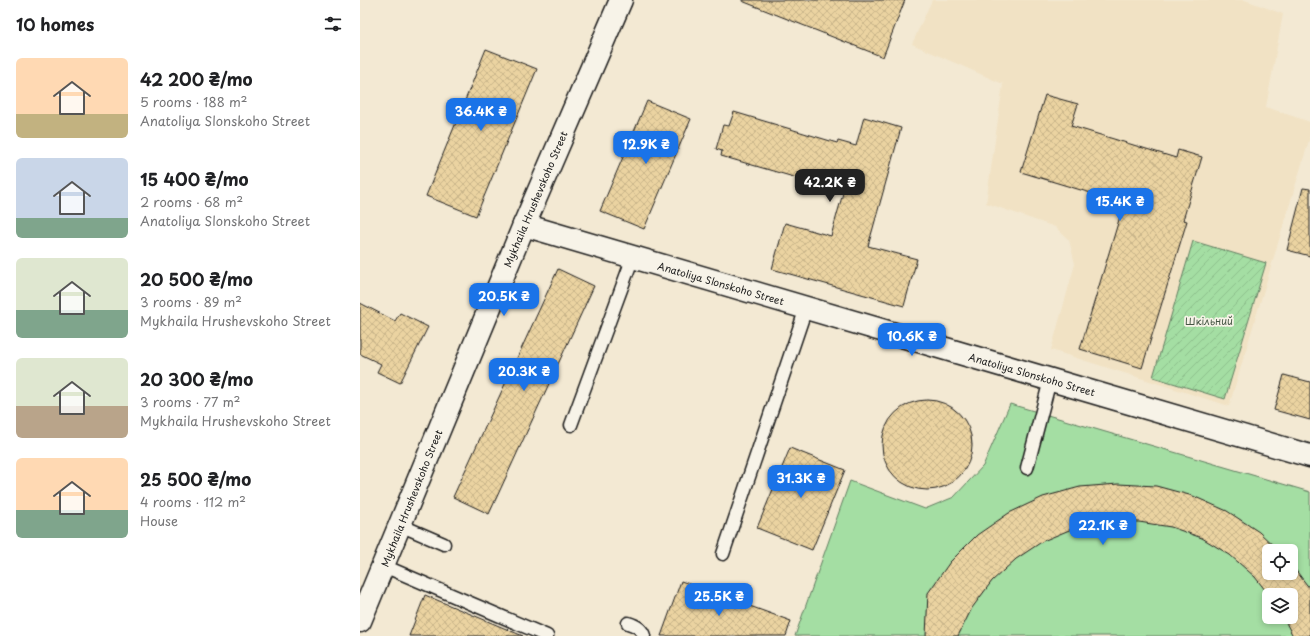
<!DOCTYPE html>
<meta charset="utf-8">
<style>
:root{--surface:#fff;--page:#f2f2f2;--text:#202124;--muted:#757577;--accent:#1a73e8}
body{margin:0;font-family:"Playpen Sans",sans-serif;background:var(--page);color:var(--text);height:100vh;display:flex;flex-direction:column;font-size:15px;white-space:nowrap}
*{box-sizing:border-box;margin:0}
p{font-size:13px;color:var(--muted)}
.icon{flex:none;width:22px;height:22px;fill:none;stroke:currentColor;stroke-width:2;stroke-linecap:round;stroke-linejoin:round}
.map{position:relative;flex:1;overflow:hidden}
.drawer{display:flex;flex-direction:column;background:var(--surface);width:360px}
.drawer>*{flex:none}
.buttons{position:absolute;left:902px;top:544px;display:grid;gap:8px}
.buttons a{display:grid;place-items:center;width:36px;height:36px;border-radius:6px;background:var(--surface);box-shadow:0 2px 6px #0003;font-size:20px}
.price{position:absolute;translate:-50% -34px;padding:0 9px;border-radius:8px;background:var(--accent);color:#fff;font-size:13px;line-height:26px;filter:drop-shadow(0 1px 2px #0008)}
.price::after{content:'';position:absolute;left:50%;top:24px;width:12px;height:9px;margin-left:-6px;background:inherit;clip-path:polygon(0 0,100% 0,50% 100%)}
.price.current{background:#222;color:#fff}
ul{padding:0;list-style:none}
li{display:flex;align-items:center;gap:12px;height:100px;padding:0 16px}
li span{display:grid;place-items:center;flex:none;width:112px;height:80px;border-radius:6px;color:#555}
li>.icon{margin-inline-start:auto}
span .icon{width:48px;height:48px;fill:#fffc;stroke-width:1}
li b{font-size:17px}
h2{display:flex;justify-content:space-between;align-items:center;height:48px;padding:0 16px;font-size:17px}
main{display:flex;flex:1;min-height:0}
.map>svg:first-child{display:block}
.built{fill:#f1e2c4}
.green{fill:#a4dea3;stroke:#607d60;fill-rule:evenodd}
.garden{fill:url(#garden-furrows);stroke:#607d60}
.building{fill:url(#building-cross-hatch);stroke:#1c1c1c}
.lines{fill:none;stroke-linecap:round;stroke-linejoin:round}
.service-casing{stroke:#1c1c1c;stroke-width:15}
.minor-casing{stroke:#1c1c1c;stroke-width:25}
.service{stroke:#f7f3e8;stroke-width:12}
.minor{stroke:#f7f3e8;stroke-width:22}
.labels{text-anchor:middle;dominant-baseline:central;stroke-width:3.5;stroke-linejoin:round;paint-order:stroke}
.street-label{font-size:10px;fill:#1c1c1c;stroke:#f7f3e8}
.park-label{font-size:10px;fill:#455644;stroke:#f7f3e8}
</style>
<main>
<section class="drawer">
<h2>10 homes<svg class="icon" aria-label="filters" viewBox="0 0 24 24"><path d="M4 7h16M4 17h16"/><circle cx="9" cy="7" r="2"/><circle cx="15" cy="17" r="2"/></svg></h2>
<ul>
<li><span style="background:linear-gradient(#ffd9b3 70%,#c2b280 0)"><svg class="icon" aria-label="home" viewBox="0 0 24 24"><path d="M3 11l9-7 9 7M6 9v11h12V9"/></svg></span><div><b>42 200 ₴/mo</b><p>5 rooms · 188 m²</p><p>Anatoliya Slonskoho Street</p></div></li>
<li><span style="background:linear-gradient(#c9d6e8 75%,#7fa58c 0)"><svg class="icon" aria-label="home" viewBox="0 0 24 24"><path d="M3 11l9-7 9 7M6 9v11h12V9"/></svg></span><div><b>15 400 ₴/mo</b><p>2 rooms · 68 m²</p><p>Anatoliya Slonskoho Street</p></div></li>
<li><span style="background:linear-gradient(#dfe7d0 65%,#7fa58c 0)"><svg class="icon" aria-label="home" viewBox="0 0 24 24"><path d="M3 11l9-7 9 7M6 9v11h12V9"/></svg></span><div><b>20 500 ₴/mo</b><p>3 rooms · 89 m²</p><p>Mykhaila Hrushevskoho Street</p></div></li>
<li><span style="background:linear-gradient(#dfe7d0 60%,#b9a48a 0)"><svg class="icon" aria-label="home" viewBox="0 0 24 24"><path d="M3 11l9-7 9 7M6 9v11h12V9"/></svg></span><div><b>20 300 ₴/mo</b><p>3 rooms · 77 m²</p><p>Mykhaila Hrushevskoho Street</p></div></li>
<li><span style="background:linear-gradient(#ffd9b3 65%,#7fa58c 0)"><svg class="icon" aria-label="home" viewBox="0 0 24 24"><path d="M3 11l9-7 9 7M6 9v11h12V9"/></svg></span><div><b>25 500 ₴/mo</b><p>4 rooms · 112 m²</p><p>House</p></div></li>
</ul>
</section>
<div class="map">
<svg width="950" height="636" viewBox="0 0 950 636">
<defs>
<pattern id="garden-furrows" width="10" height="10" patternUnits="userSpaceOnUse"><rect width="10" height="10" fill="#a4dea3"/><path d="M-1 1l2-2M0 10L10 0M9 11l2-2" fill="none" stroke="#8dbe8c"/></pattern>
<pattern id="building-cross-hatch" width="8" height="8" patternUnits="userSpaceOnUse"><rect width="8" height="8" fill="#ebd3a1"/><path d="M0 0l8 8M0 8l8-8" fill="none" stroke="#c9b58a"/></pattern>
</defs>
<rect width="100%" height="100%" fill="#f3e9d3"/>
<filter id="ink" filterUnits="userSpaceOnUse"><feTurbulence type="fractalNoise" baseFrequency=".025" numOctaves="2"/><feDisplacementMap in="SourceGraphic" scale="8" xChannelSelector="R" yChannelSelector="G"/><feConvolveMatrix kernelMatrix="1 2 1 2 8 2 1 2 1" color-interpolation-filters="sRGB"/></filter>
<g filter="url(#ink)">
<polygon class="built" points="572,0 885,0 923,14 906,107 950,122 950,137 869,406 691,350 715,264 709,240 695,227 626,203 643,84 552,44"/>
<path class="green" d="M650,404L950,492V636H435L490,481L565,509L594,497L623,466ZM909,551H931V573H909ZM909,595H931V617H909Z"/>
<polygon class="garden" points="833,241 906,263 865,399 793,377"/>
<g class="building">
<polygon points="382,0 545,0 523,57 382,1"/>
<polygon points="126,49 177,69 116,216 66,196"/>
<polygon points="685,95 718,104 711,126 816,158 818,150 842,157 823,220 827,221 782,368 720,349 764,203 661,172"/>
<polygon points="287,101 331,119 284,229 240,211"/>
<polygon points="374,112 477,143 478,141 496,146 504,117 541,128 508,246 557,259 544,306 412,269 425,223 471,236 483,193 465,188 465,186 361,156 362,151 356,149 363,125 369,126"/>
<polygon points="943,188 950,189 950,256 927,250"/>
<polygon points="198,269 234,286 129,514 93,497"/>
<polygon points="0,303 35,321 40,313 68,327 40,383 17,372 21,364 0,354"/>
<polygon points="924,375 950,382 950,420 914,410"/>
<circle cx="567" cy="445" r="45"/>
<polygon points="430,448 485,470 452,550 397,528"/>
<polygon points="758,484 796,486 833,496 867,511 899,532 919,551 909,551 909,573 931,573 931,564 950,589 950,636 933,636 923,617 931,617 931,595 909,595 895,577 870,555 842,538 811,527 779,522 746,522 714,528 683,541 656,559 632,581 612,608 598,636 566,636 568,593 590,562 617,535 649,513 683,497 720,487"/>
<polygon points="321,581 431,621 426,636 301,636"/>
<polygon points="65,595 163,636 49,636"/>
</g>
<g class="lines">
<g class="service-casing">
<g id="service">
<polyline points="211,425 273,257"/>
<polyline points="667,468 690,380"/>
<polyline points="40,525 84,544"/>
<polyline points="363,554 446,308"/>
<polyline points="24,566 187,636"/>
<path d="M268,623C275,625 282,628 284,636"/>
</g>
</g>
<g class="minor-casing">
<g id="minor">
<polyline points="164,225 950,456"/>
<polyline points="0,621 164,225 261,0"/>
</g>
</g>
<use href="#service" class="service"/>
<use href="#minor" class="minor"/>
</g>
</g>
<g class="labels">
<g class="street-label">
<text transform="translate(175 199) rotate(-67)">Mykhaila Hrushevskoho Street</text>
<text transform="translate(361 283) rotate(16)">Anatoliya Slonskoho Street</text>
<text transform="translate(672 374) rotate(16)">Anatoliya Slonskoho Street</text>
<text transform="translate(51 498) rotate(-68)">Mykhaila Hrushevskoho Street</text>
</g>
<g class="park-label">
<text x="849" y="320">Шкільний</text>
</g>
</g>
</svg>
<div class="buttons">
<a><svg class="icon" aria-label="locate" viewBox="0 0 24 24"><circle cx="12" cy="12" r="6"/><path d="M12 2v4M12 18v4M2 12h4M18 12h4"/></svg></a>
<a><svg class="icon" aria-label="layers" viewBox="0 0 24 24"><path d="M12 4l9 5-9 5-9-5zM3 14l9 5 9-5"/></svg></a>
</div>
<b class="price" style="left:121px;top:132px">36.4K ₴</b>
<b class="price" style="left:286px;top:165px">12.9K ₴</b>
<b class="price current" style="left:470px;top:203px">42.2K ₴</b>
<b class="price" style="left:760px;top:222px">15.4K ₴</b>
<b class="price" style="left:144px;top:317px">20.5K ₴</b>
<b class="price" style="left:552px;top:357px">10.6K ₴</b>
<b class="price" style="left:164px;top:392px">20.3K ₴</b>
<b class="price" style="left:441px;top:499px">31.3K ₴</b>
<b class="price" style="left:743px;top:546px">22.1K ₴</b>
<b class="price" style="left:359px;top:617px">25.5K ₴</b>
</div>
</main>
